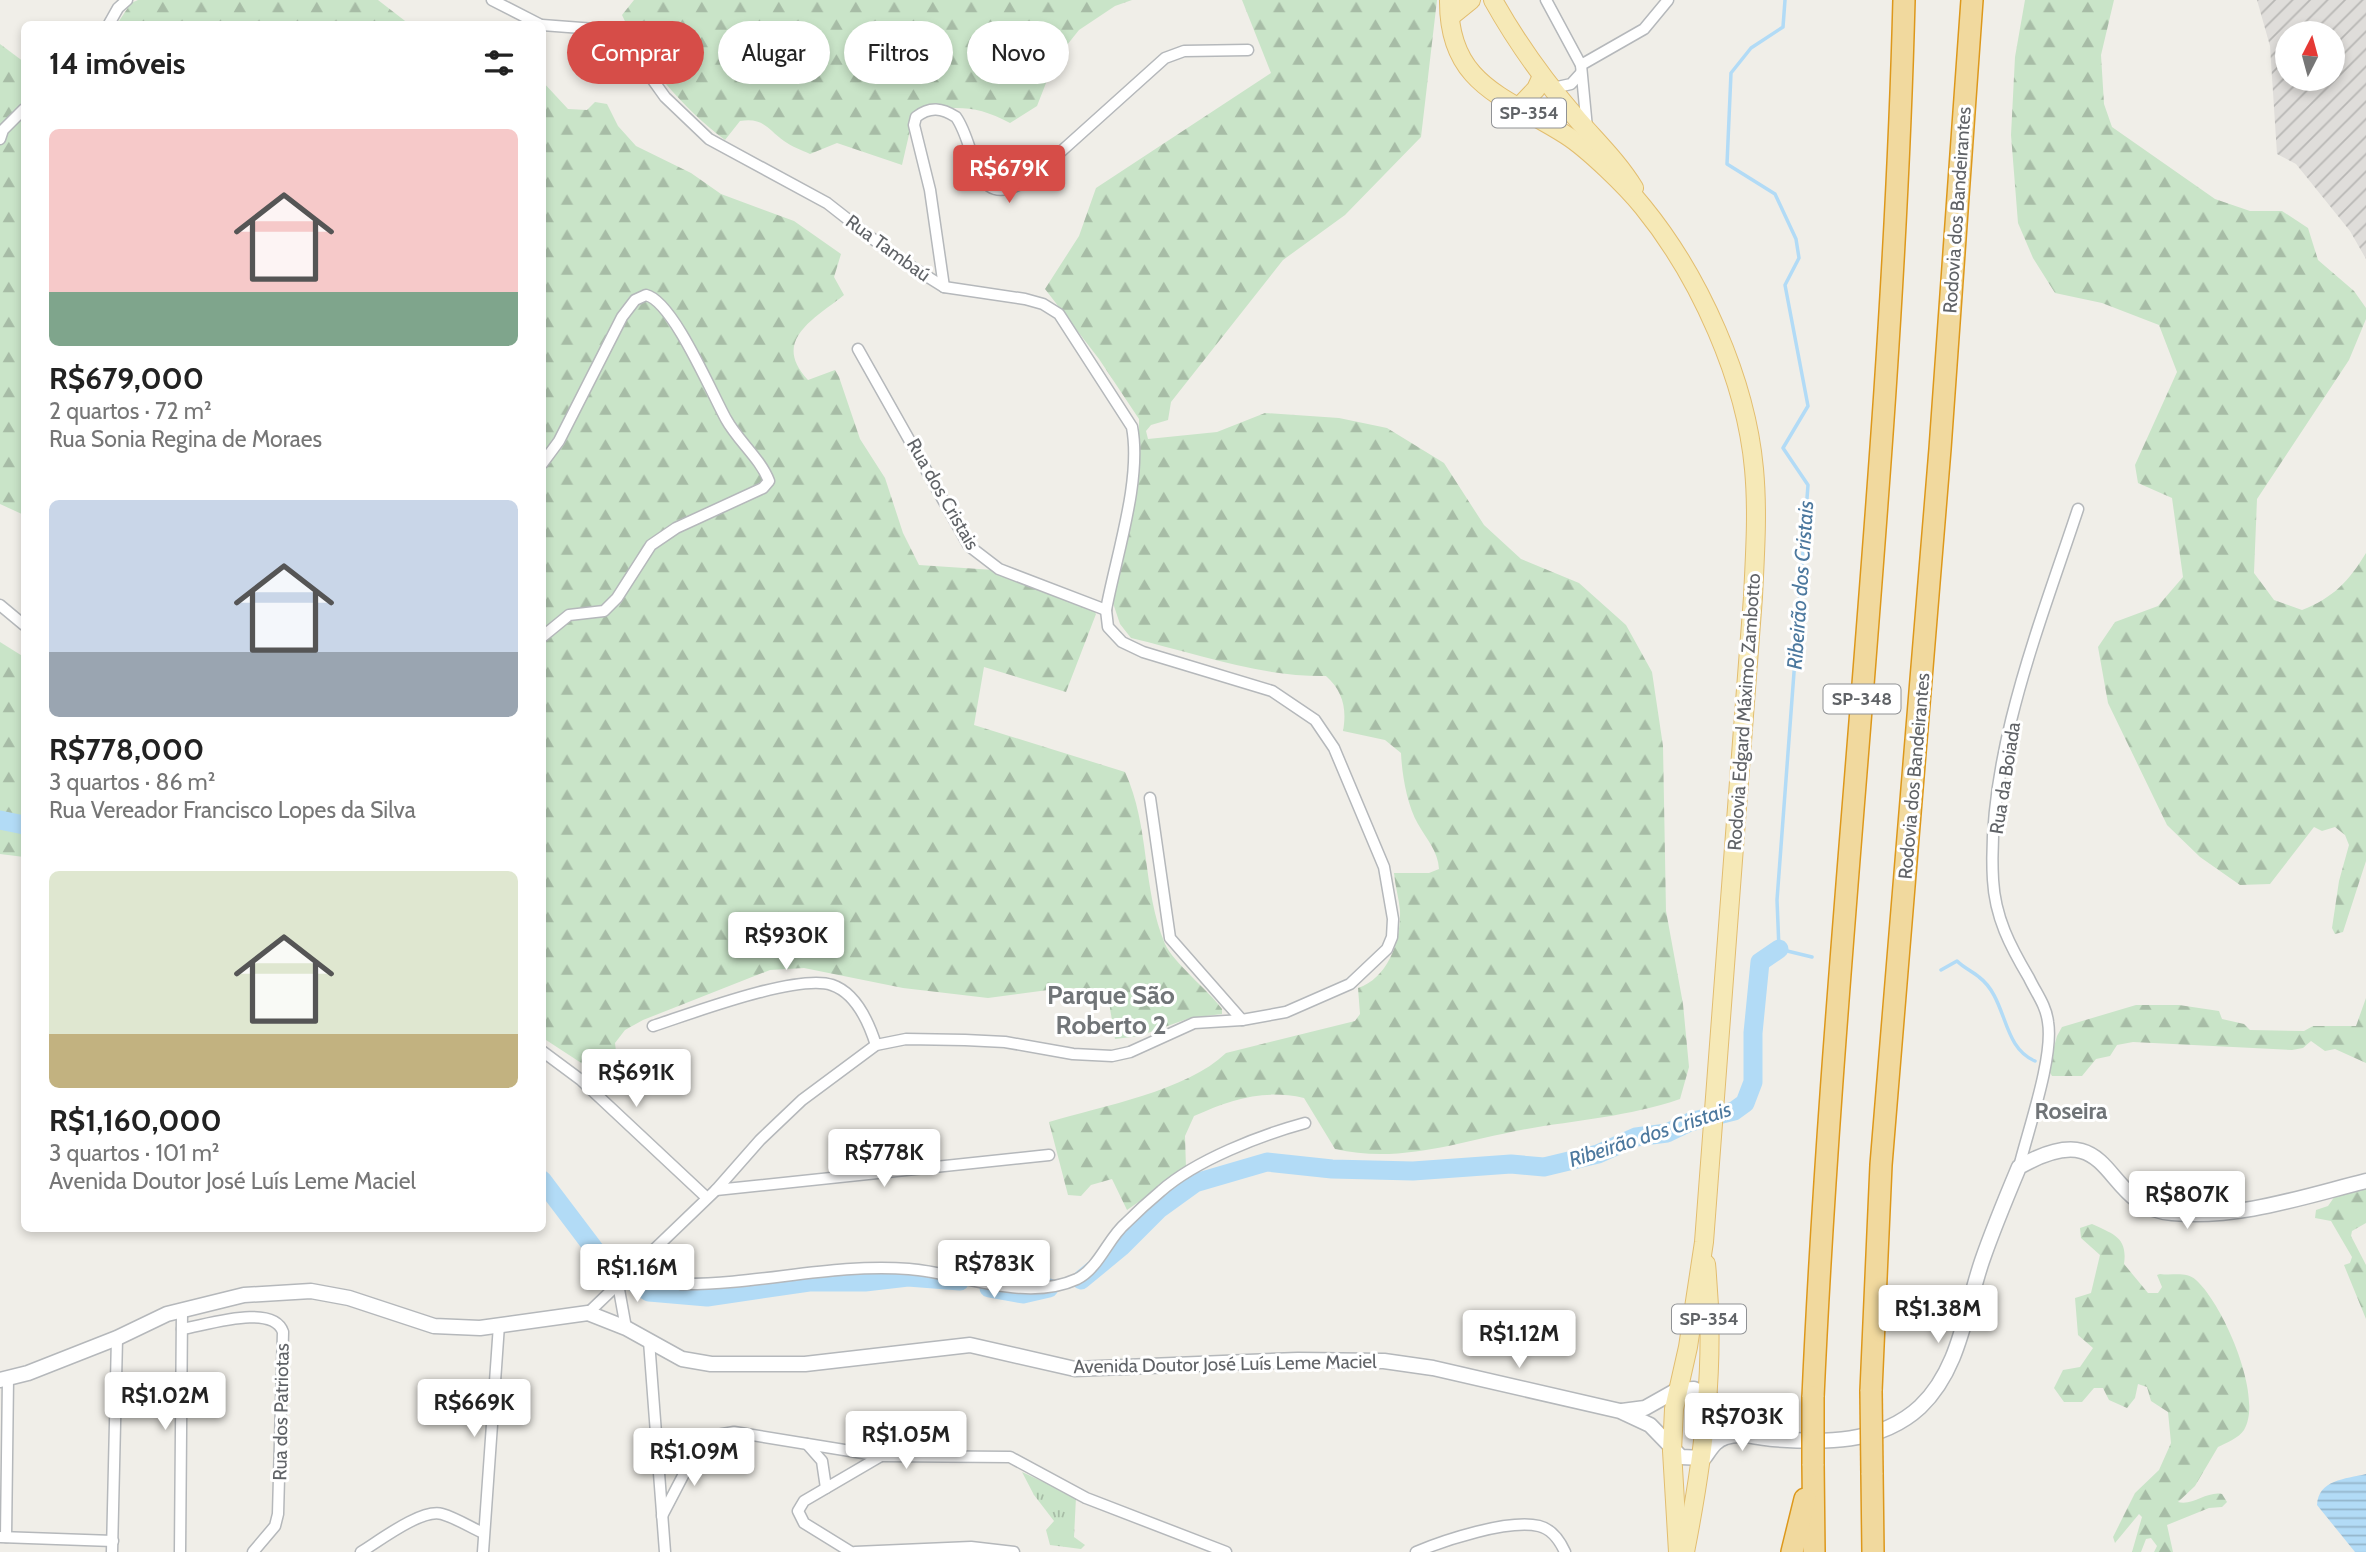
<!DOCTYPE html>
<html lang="pt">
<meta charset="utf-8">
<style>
:root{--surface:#fff;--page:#f6f6f6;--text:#222;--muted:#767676;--accent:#d64d48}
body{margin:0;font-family:Cabin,sans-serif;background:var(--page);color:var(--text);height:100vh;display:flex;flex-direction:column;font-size:26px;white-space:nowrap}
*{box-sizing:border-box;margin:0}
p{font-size:23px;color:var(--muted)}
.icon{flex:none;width:38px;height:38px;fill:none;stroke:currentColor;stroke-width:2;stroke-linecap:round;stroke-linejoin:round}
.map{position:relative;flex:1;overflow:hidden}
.drawer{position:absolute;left:21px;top:21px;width:525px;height:1211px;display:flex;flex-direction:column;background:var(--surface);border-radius:10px;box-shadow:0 4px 10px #0003}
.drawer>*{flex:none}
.hud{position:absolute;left:567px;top:21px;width:665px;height:63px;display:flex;gap:14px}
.needle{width:46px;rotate:6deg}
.controls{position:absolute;left:2275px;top:21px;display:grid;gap:14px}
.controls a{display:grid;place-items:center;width:70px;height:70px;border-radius:50%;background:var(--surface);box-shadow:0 4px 10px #0003;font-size:35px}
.price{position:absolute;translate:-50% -60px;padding:0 16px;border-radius:7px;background:#fff;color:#222;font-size:23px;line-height:46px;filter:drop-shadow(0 2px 4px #0008)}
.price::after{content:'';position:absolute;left:50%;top:42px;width:21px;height:16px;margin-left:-10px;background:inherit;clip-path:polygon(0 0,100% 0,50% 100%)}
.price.active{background:var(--accent);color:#fff}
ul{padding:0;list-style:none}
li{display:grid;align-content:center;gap:14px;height:371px;padding:0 28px}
li span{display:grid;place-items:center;height:217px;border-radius:10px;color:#555}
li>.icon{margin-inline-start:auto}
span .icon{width:126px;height:126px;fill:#fffc;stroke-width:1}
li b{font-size:30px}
h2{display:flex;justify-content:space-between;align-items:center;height:84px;padding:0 28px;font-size:30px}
.chip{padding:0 24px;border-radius:32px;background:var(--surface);box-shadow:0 4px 10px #0003;font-size:24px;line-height:63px}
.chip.active{background:var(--accent);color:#fff}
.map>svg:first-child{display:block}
.industrial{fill:url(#industrial-furrows);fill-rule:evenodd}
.grass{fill:url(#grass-tufts)}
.forest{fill:url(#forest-firs)}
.water{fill:url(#water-rules)}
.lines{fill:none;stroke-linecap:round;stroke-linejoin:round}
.stream{stroke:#b2dbf6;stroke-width:3.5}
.river{stroke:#b2dbf6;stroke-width:19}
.minor-casing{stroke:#b5b8bb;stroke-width:13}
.tertiary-casing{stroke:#b5b8bb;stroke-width:17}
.primary-casing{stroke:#e2bd6f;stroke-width:20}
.motorway-casing{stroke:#dd981b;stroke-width:24}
.minor{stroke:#fff;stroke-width:10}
.tertiary{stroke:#fff;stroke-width:14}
.primary{stroke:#f6e9b7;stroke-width:18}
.motorway{stroke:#f1d99e;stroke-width:21}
.motorway-bridge-casing{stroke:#dd981b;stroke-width:24;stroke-linecap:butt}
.motorway-bridge{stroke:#f1d99e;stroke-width:21}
.labels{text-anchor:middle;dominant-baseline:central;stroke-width:6;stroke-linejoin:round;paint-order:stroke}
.shield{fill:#fff;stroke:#909295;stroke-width:2}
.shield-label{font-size:18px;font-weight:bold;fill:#606367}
.street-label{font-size:19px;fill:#606367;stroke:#fff}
.water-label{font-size:21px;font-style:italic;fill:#4c789e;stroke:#fff}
.quarter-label{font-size:23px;font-weight:bold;fill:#717578;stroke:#fff}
.district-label{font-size:26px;font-weight:bold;fill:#717578;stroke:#fff}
</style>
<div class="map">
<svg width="2366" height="1552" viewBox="0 0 2366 1552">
<defs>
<pattern id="industrial-furrows" width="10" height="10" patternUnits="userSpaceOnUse" patternTransform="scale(1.75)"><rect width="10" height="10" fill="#dfddda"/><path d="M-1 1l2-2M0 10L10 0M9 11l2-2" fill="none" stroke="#b8b7b5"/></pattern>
<pattern id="grass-tufts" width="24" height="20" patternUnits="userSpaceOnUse" patternTransform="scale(1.75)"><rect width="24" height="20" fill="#c9e4c8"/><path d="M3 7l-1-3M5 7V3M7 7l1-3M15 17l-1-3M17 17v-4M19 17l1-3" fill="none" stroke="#a7bca6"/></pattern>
<pattern id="forest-firs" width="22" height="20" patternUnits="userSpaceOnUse" patternTransform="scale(1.75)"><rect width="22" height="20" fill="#c9e4c8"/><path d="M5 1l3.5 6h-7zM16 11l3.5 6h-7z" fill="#a7bca6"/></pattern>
<pattern id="water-rules" width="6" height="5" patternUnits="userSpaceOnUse" patternTransform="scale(1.75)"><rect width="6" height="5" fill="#b2dbf6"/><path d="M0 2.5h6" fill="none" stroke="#94b5cb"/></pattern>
</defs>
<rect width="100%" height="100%" fill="#f0eee8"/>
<path class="industrial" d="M2257,0H2366V259L2350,231L2296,164L2277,154L2270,46ZM2287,33H2333V79H2287Z"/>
<polygon class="grass" points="1022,1472 1076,1497 1074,1537 1085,1545 1081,1549 1050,1545 1046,1530 1054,1521 1034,1495"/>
<g class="forest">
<polygon points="138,0 378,0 409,24 117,24 131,3"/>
<path d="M634,0H1132L1115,6L1079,30L1055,60L1037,106L1010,123C975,104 953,106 914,113L902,165L837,143L810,154C802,150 792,147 784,141C768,130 764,117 740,121L725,140C682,107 644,64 622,15Z"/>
<path d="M1242,0H1437L1421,137L1345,215L1283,260L1171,402L1168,420L1151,425L1146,431L1148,439L1217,432L1265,413L1339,418L1387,428L1444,463L1484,525L1521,559L1579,583L1626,625L1652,672L1663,746L1666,911L1683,1004L1689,1067L1680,1099C1628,1117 1575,1120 1521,1130C1459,1142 1399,1164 1335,1149L1304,1098C1262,1089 1232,1099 1194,1116L1185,1136L1186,1169L1127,1210L1112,1179L1091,1185L1081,1196L1068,1195L1049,1122C1102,1106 1187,1091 1226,1053L1355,1021L1360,1014L1358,988C1388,978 1401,941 1400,911C1399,898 1395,886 1394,873H1429L1439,869C1438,851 1427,840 1418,824C1407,805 1402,775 1401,753L1385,740L1343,731C1347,709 1343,691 1326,676C1259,677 1195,653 1131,638L1120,624L1112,600L1139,455V419L1099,359L1045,289L1079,236L1096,188L1271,73Z"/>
<path d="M2025,0H2114L2101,55L2104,104L2112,127L2215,199L2250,211H2282L2308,228L2318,260L2354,291L2366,308V319L2349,360L2257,499L2254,573L2274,600L2302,610C2333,598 2349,581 2366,553V861L2343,932L2335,934L2332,928L2339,881L2349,845L2345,835L2335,827L2322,831L2314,827L2270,884L2240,885L2200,857L2167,825L2108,703L2098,647L2115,622L2158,606L2183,577L2172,498L2138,483L2135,465L2177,372L2159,325L2102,303L2055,293L2033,258L2018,223L2011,135L2015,57Z"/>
<polygon points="0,44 24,62 24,106 0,129"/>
<path d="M542,81L568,109L587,110L595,102L607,104L618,126L636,146L691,173L721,194L794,221L841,254L834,277L844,295C816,318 770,340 808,380L835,370L839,377L860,439L885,478L903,533L919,565L994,570L1092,608L1096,614L1066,692L984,667L974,725L1125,772C1150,826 1142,889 1165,944C1173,962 1209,991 1222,1009V1014L1190,1018L1139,1036L1115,1039L1108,996L1102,989L1063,988L988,998L903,988L804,968L770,970L643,1020L625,1030L615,1043L617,1060L608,1073L592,1070L543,1038Z"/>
<polygon points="24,110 24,515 0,504 0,141"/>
<polygon points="0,642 24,657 24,857 0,854"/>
<polygon points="2366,998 2366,1063 2335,1049 2325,1051 2311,1041 2303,1048 2292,1050 2133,1042 2117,1045 2110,1056 2096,1059 2082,1076 2052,1076 2048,1069 2057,1036 2062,1027 2136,1005 2179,1005 2219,1011 2222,1019 2244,1024 2250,1030 2304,1031 2313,1026 2356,1026"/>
<polygon points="2366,1186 2366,1223 2352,1231 2351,1236 2366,1265 2366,1319 2344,1265 2350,1263 2352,1257 2331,1221 2315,1218 2316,1210 2328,1206 2335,1196"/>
<path d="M2092,1224C2113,1234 2128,1237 2124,1264L2148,1293H2158L2162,1287L2157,1275L2160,1274C2173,1276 2186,1271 2196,1280C2223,1304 2264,1397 2244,1430C2239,1438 2226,1443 2218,1447L2195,1486L2178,1502C2193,1506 2207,1491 2222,1494L2227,1502L2222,1507L2209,1508L2167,1525L2173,1552H2154L2157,1546L2151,1538L2146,1539L2141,1552H2132L2142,1517L2139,1514L2115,1543L2113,1537L2135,1493L2159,1470L2171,1443L2168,1412L2151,1401L2147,1387L2138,1384L2135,1398L2127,1408L2109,1400L2103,1388H2094L2082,1402H2064L2054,1388L2063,1370L2080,1367L2093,1348L2078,1335L2075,1298L2091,1293L2100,1255L2081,1238L2080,1228Z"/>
</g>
<path class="water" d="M2366,1474V1552H2355L2317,1505C2318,1480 2345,1479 2366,1474Z"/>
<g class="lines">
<g class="stream">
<polyline points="1785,0 1783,27 1751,48 1731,73 1727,164 1775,194 1796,239 1799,258 1785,285 1808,406 1783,448 1808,485 1777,900 1779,949 1812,957"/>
<path d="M1941,970L1957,961C1964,968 1972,971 1979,977C2008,999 2001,1047 2035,1061"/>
</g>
<g class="river">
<polyline points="0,820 24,825"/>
<polyline points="542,1180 604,1262 649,1292 707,1297 809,1282 865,1282 908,1277 960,1281"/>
<polyline points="1081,1280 1121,1247 1159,1209 1195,1183 1267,1162 1332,1169 1413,1171 1511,1164 1544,1167 1598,1154 1636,1137 1667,1133 1690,1122 1734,1111 1745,1103 1753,1082 1753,1033 1760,962 1779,949"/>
<polyline points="989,1288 1023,1294 1049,1288"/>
</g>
<g class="minor-casing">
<g id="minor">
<polyline points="492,0 539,24"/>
<polyline points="1546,0 1581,65 1587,128"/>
<polyline points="109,24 118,8 127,0"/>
<path d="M542,25L595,29L613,35L640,62L665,97L709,139L827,203L896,257L944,287L1025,299L1043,304L1059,314L1132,427C1142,480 1116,556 1106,610L1108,627L1122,642L1143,652L1272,691L1315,720L1334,748L1384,867L1393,919L1392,937L1387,949L1350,984L1286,1012L1242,1020L1194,1023L1130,1052L1112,1056L1073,1054L1005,1042L965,1040L906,1039L876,1045L802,1100L760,1140L716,1190L588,1313"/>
<polyline points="1581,65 1644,29 1668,0"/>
<polyline points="1553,88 1571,84 1581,73"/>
<polyline points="0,139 3,130 24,109"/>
<path d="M944,287L930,190L914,125L916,117C930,106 942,108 956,117C979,149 971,222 1036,174L1165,58L1184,51L1248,50"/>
<polyline points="858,349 969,546 999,569 1106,610"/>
<path d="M542,464L559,441L622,317L635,300L646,295C673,301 712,394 726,419C738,441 760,458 769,481L763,488L676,528L651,545L617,598L604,611L569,615L542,637"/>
<polyline points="0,605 24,625"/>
<polyline points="1150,798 1170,938 1242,1020"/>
<path d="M653,1026C690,1014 798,973 832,985C856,993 869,1023 876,1045"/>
<polyline points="542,1051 581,1080 706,1197"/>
<path d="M2019,1167C2028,1130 2054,1057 2048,1022C2046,1005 2036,993 2029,978C2010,946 1995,917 1993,880C1986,757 2040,624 2078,509"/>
<polyline points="716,1190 1049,1155"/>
<path d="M639,1264L664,1279L681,1284C758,1285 832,1263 909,1269C962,1273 1025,1303 1077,1279C1099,1268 1108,1238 1126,1223C1137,1212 1149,1201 1161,1191C1196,1160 1261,1135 1305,1123"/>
<polyline points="618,1284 626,1328"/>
<path d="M182,1329C207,1325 273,1303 283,1332L278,1514L275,1526L253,1552"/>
<polyline points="649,1341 665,1552"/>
<polyline points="807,1444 822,1461 826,1488"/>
<polyline points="658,1458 717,1435 734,1432 881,1456 1010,1457 1086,1498 1226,1552"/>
<polyline points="662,1516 700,1443"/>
<polyline points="0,1537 113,1541"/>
<polyline points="6,1537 8,1378"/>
<polyline points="112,1552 117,1338"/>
<polyline points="180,1552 182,1311"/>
<path d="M361,1552C379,1541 422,1508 442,1514C456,1518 470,1527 483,1533"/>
<polyline points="483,1552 499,1325"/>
<polyline points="851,1552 804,1523 798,1511 804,1501 881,1456"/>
<polyline points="855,1552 971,1547 1014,1552"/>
<path d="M1416,1552C1445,1540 1508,1519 1539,1526C1552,1529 1560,1541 1565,1552"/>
</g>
</g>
<g class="tertiary-casing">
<g id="tertiary">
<path d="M0,1380L28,1373L117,1338L167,1314L244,1295L311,1291L349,1298L434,1326L480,1328L588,1313L626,1328L682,1359L711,1364H805L970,1345L1075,1369L1298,1360L1384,1361L1433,1368L1620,1411L1650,1425L1681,1457L1704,1458C1710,1450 1715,1440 1726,1437C1741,1432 1758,1438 1773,1439C1823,1443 1880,1444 1920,1407C1960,1369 1965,1311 1982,1261C1993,1229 2006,1198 2019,1167C2118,1111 2099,1207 2172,1213C2239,1219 2302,1197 2366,1181"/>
<polyline points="1622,1411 1645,1408 1677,1390 1694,1389 1709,1396 1741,1425 1757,1432"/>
</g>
</g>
<g class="primary-casing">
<g id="primary">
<path d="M1449,0C1448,86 1507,97 1566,135C1588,149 1627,187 1643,207C1700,277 1746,380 1754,469C1758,512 1755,554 1753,597L1704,1242L1688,1347L1674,1409L1672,1451L1678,1552"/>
<path d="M1493,0C1517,43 1546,83 1578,120C1598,143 1618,162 1634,188"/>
<polyline points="1450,17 1471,0"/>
<polyline points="1518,108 1536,89 1542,76"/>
<path d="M1685,1552C1704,1455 1716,1363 1706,1264"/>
</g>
</g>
<g class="motorway-casing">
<g id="motorway">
<polyline points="1871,1391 1881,1165 1940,449 1972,0"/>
<path d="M1813,1397C1834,931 1892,467 1904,0"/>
<polyline points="1813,1464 1814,1552"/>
<polyline points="1872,1473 1873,1552"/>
<polyline points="1792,1552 1805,1499"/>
</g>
</g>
<use href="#minor" class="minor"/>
<use href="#tertiary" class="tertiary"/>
<use href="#primary" class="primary"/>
<use href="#motorway" class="motorway"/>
<g class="motorway-bridge-casing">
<g id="motorway-bridge">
<polyline points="1871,1391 1872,1473"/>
<polyline points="1813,1464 1813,1397"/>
</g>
</g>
<use href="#motorway-bridge" class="motorway-bridge"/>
</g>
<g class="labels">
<g class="shield">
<rect x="1492" y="98.5" width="74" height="29" rx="5"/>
<rect x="1823.5" y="684.5" width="77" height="29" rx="5"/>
<rect x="1672" y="1304.5" width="74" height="29" rx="5"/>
</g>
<g class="shield-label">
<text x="1529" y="113">SP-354</text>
<text x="1862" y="699">SP-348</text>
<text x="1709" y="1319">SP-354</text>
</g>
<g class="street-label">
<text transform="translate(1957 210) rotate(-86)">Rodovia dos Bandeirantes</text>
<text transform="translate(888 248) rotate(36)">Rua Tambaú</text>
<text transform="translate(943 494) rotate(60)">Rua dos Cristais</text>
<text transform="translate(1744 712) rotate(-86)">Rodovia Edgard Máximo Zambotto</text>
<text transform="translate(1914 776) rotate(-85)">Rodovia dos Bandeirantes</text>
<text transform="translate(2005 778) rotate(-81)">Rua da Boiada</text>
<text transform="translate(1225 1364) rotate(-1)">Avenida Doutor José Luís Leme Maciel</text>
<text transform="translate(281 1412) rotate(-89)">Rua dos Patriotas</text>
</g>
<g class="water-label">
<text transform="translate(1800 585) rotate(-86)">Ribeirão dos Cristais</text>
<text transform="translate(1650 1134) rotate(-18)">Ribeirão dos Cristais</text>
</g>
<g class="quarter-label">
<text x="2071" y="1111">Roseira</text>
</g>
<g class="district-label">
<text x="1111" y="995">Parque São<tspan x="1111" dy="30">Roberto 2</tspan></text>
</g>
</g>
</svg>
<div class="controls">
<a><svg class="needle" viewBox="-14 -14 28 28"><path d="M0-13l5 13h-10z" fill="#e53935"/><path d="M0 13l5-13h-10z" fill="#767676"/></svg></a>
</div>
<b class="price active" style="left:1009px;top:205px">R$679K</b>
<b class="price" style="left:786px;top:972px">R$930K</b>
<b class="price" style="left:636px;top:1109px">R$691K</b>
<b class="price" style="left:884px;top:1189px">R$778K</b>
<b class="price" style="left:2187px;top:1231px">R$807K</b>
<b class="price" style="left:994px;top:1300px">R$783K</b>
<b class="price" style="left:637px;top:1304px">R$1.16M</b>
<b class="price" style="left:1938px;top:1345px">R$1.38M</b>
<b class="price" style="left:1519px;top:1370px">R$1.12M</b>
<b class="price" style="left:165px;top:1432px">R$1.02M</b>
<b class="price" style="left:474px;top:1439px">R$669K</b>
<b class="price" style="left:1742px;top:1453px">R$703K</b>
<b class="price" style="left:906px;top:1471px">R$1.05M</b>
<b class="price" style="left:694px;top:1488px">R$1.09M</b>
<div class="hud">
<a class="chip active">Comprar</a>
<a class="chip">Alugar</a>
<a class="chip">Filtros</a>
<a class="chip">Novo</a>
</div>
<section class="drawer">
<h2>14 imóveis<svg class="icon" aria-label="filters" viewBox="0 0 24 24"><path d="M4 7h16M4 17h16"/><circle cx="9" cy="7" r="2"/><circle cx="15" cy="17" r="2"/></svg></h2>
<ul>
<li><span style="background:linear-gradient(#f6c9c9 75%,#7fa58c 0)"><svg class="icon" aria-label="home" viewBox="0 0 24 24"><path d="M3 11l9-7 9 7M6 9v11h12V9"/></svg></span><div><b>R$679,000</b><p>2 quartos · 72 m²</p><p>Rua Sonia Regina de Moraes</p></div></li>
<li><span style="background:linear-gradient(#c9d6e8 70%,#9aa5b1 0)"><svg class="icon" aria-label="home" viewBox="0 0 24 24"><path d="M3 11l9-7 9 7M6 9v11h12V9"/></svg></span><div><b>R$778,000</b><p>3 quartos · 86 m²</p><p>Rua Vereador Francisco Lopes da Silva</p></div></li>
<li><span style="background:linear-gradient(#dfe7d0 75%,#c2b280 0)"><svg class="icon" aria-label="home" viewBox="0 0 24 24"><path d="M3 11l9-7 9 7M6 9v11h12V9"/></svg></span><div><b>R$1,160,000</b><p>3 quartos · 101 m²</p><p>Avenida Doutor José Luís Leme Maciel</p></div></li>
</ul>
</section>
</div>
